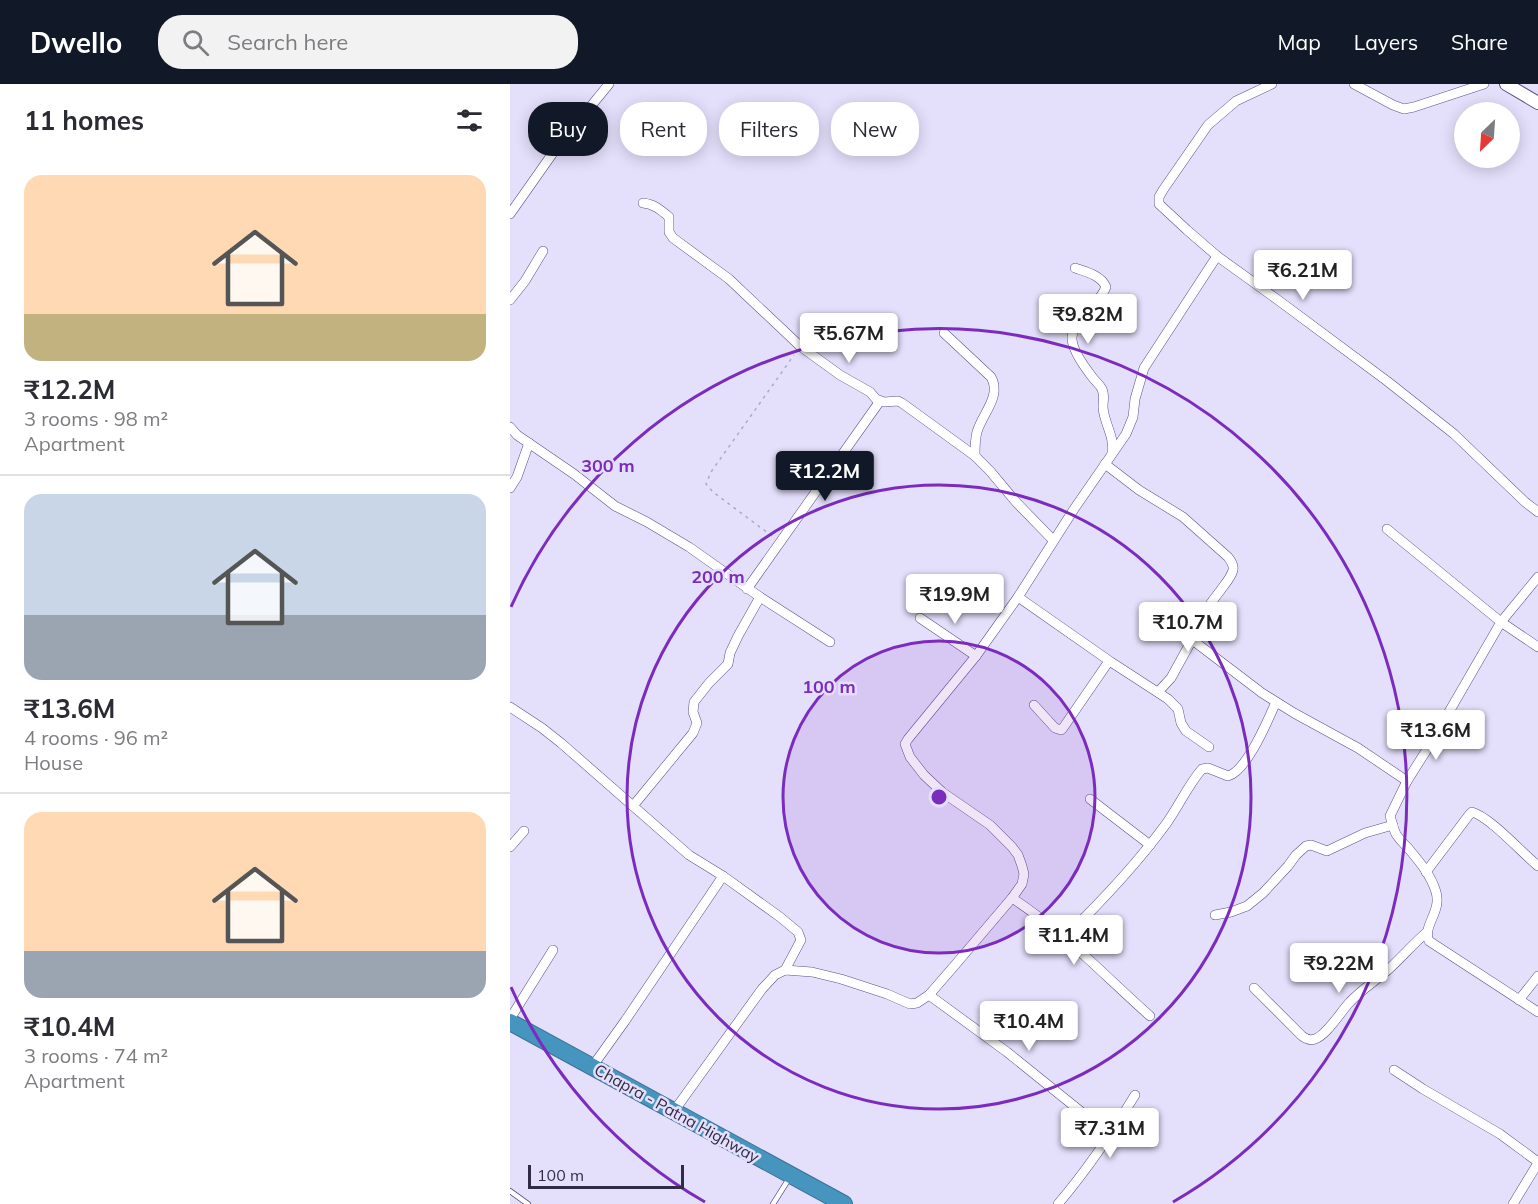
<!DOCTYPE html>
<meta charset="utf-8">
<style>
:root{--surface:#fff;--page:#f2f2f3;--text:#2b2b33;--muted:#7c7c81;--line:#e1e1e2;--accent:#111827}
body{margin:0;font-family:Mulish,sans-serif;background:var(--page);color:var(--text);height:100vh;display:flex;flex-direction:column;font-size:22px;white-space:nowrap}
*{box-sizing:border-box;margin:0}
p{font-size:20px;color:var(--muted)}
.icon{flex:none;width:33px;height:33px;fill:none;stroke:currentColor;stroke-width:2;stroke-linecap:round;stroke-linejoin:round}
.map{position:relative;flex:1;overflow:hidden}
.details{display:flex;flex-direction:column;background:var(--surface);width:510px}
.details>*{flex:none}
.guide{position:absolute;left:18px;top:18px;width:570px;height:54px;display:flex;gap:12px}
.needle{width:39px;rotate:205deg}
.fabs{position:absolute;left:944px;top:18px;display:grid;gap:12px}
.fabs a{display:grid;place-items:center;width:66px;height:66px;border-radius:50%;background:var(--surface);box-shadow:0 3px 15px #0003;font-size:30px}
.scale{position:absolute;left:18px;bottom:15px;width:156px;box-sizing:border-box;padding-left:6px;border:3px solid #322b47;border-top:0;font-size:16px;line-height:21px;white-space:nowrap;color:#322b47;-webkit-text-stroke:4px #e4dffb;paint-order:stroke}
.price{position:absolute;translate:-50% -51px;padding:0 14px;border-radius:6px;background:#fff;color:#222;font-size:20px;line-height:39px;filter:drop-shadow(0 2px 3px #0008)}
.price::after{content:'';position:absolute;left:50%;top:36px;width:18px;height:14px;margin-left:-9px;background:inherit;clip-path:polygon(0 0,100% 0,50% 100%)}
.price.active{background:var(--accent);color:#fff}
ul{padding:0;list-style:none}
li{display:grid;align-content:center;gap:12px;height:318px;padding:0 24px}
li+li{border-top:2px solid var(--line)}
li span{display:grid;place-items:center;height:186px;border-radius:18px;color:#555}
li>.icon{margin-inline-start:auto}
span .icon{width:108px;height:108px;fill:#fffc;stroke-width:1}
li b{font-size:26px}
h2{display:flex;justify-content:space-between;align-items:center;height:72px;padding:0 24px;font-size:26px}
.pill{padding:0 21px;border-radius:24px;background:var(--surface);box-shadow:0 3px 15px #0003;font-size:21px;line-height:54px}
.pill.active{background:var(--accent);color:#fff}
header{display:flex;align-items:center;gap:36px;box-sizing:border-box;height:84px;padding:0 30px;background:var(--accent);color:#fff}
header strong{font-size:28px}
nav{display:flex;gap:33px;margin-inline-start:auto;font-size:21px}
.search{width:420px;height:54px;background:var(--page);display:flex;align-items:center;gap:15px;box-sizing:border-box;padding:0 21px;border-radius:24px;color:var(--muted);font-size:22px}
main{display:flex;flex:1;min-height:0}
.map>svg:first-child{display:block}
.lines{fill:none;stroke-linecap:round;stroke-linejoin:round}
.lane-casing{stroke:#5d4e8b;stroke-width:6}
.street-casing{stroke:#5d4e8b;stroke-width:10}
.secondary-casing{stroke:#5d4e8b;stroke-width:14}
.highway-casing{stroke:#3f7094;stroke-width:18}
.path{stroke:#aea8c4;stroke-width:1.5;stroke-dasharray:3 4.5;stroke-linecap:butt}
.lane{stroke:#fff;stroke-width:4.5}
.street{stroke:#fff;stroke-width:9}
.secondary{stroke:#fff;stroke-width:12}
.highway{stroke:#4695be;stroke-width:16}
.ring{fill:none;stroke:#7b2cbf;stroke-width:3}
.labels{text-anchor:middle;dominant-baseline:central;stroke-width:5;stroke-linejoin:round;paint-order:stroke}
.street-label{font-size:16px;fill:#322b47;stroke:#e4dffb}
.centre{fill:#7b2cbf;stroke:#e4dffb;stroke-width:3}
.ring-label{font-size:18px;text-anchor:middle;font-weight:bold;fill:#7b2cbf;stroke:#e4dffb;stroke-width:5;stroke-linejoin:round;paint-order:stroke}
</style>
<header>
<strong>Dwello</strong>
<div class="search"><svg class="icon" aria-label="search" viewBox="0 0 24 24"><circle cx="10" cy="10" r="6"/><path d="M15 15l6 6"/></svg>Search here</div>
<nav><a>Map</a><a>Layers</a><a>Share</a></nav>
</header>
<main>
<section class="details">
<h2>11 homes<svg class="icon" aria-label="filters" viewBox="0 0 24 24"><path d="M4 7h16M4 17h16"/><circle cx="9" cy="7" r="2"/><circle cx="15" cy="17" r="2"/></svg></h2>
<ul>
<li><span style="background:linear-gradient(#ffd9b3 75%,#c2b280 0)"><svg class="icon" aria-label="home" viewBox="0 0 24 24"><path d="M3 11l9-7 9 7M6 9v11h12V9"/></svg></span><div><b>₹12.2M</b><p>3 rooms · 98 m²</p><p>Apartment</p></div></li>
<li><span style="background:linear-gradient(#c9d6e8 65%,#9aa5b1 0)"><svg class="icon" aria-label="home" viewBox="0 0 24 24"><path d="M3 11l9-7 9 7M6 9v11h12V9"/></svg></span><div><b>₹13.6M</b><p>4 rooms · 96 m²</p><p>House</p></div></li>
<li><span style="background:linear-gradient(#ffd9b3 75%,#9aa5b1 0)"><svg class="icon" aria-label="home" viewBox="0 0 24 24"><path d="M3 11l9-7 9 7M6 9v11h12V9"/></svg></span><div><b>₹10.4M</b><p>3 rooms · 74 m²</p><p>Apartment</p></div></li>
</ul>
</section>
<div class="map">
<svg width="1028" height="1120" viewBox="0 0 1028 1120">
<rect width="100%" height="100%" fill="#e4dffb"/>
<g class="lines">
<g class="lane-casing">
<g id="lane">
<polyline points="0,1107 18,1120"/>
<polyline points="263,1120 280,1093"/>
</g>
</g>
<g class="street-casing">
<g id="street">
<polyline points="762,0 726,17 698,41 653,106 649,113 649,120 677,146 707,172 768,216 877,297 944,350 1015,418 1028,428"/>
<polyline points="844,0 883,21 894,25 904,23 974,0"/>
<path d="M133,119C144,120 151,126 159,133V148L163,154L219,195L290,262L330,291L360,308L366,315L374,318L388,317L392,319L465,372L480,387L506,418L543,456"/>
<polyline points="0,130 45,66 99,0"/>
<path d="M565,184C576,188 591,191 596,203C589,222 564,232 562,253C561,265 576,285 583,294C586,298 590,301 592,305C595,312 593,316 593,323C594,340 605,352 602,369"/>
<polyline points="0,216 15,197 33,167"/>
<path d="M434,249L481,293C492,312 472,330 467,348C465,355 465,365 465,372"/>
<polyline points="0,343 7,351 64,390 105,422 137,438 179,463 250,513 320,558"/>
<path d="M595,380L629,406L673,433L718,473C721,477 724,481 723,486C721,494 714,501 710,507C699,521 688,536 683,554L685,558L752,609L784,629L848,664L897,697"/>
<polyline points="0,404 7,393 19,359"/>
<polyline points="877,445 991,538 1028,563"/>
<path d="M1028,493L991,538L921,659L897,697L880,732C882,738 883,744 886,750C889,755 894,760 898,764C909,777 921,791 926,808C932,828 912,842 919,857L1028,928"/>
<polyline points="237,505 370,317"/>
<polyline points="508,513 601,578 658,615 668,625 671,639 676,647 699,663"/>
<polyline points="410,534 466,572"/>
<polyline points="648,608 661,594 683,554"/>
<polyline points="524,621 545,644 551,646 553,644 599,577"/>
<polyline points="0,623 32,644 51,659 179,771 213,792 270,833 288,848 291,856 275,886"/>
<polyline points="580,715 640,761"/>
<polyline points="123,722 183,649 187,639 183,628 184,618 199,599 218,580 220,569 228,552 250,513"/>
<polyline points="0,763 14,747"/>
<path d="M916,788L959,731L962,728C980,733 1012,769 1028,782"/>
<path d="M502,814C553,847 595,892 640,932"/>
<polyline points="705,831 721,828 737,822 753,809 778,782 786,771 796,762 801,761 817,767 855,749 883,741"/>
<path d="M554,854C591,818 626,781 656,740C669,722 678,701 692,685L698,684L718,692C737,687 758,636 766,618"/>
<path d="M744,904L792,952C796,955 800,957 805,955C817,951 831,927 840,918C852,905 867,896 880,884C893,872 904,859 917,848"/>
<polyline points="419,911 497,968 600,1051"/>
<polyline points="1009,916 1028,892"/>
<polyline points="0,935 43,866"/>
<polyline points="82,983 115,937 213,792"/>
<polyline points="884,986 913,1005 990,1050 1028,1078"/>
<polyline points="164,1027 252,905 265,891 275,886 302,888 331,895 377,910 400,920 407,919 419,911 445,881 502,814 512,800 514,790 512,782 508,771 502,763 480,741 432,708 414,691 400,673 395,660 398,655 466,572 508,513 564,425 616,350 623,333 625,315 634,284 707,172"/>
<path d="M548,1120C577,1086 602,1049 625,1011"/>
<polyline points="1003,1120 1028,1079"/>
</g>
</g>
<g class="secondary-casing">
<polyline id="secondary" points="996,0 1028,19"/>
</g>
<g class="highway-casing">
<polyline id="highway" points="0,938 334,1120"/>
</g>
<polyline class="path" points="262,452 203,408 196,400 201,388 284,271"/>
<use href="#lane" class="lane"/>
<use href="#street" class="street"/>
<use href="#secondary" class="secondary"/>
<use href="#highway" class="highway"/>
</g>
<circle cx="429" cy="713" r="156" fill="#7b2cbf" fill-opacity=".12"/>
<g class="ring">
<circle cx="429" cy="713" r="156"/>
<circle cx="429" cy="713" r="312"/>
<path d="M195 1118A468 468 0 0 1 1 903M1 523A468 468 0 1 1 663 1118"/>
</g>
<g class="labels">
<g class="street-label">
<text transform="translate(167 1029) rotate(29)">Chapra - Patna Highway</text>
</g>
</g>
<circle cx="429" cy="713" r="9" class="centre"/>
<g class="ring-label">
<text x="98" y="388">300 m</text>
<text x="208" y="499">200 m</text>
<text x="319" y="609">100 m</text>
</g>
</svg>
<div class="fabs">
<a><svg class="needle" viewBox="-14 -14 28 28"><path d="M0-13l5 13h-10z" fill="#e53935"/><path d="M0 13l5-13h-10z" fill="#7c7c81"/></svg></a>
</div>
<div class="scale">100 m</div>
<b class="price" style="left:793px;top:217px">₹6.21M</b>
<b class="price" style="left:578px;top:261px">₹9.82M</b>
<b class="price" style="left:339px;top:280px">₹5.67M</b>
<b class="price active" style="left:315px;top:418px">₹12.2M</b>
<b class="price" style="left:445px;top:541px">₹19.9M</b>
<b class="price" style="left:678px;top:569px">₹10.7M</b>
<b class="price" style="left:926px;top:677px">₹13.6M</b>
<b class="price" style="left:564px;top:882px">₹11.4M</b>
<b class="price" style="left:829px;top:910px">₹9.22M</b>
<b class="price" style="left:519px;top:968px">₹10.4M</b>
<b class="price" style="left:600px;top:1075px">₹7.31M</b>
<div class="guide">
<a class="pill active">Buy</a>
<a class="pill">Rent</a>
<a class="pill">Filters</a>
<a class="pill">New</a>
</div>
</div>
</main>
